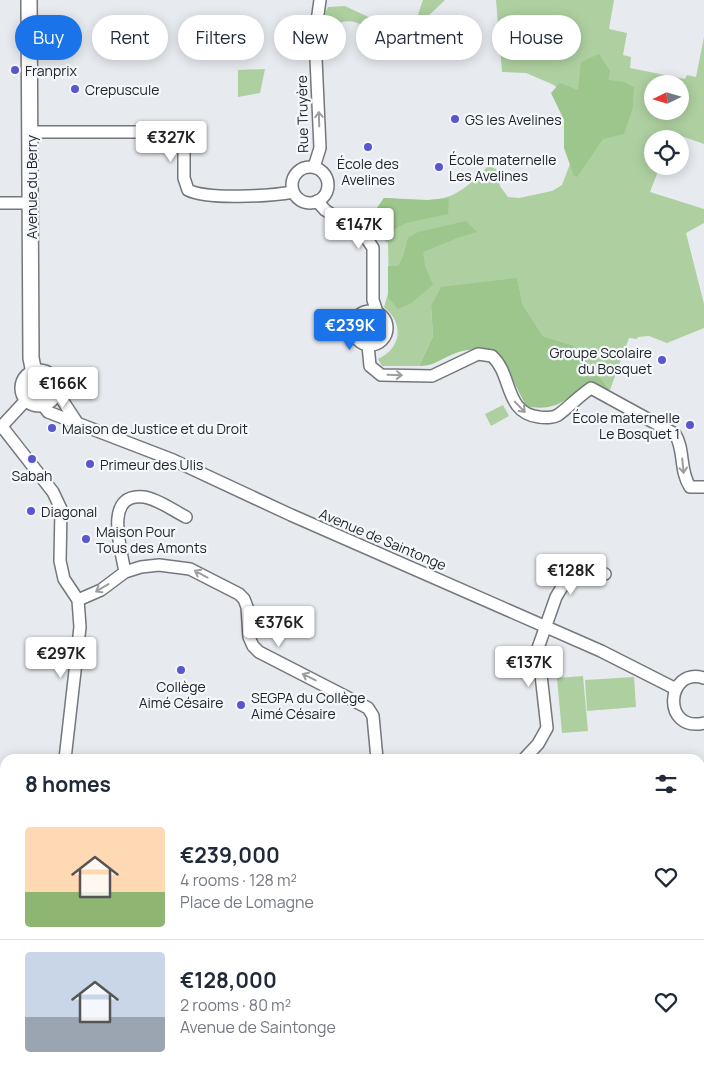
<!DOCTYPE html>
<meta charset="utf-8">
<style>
:root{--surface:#fff;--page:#f2f2f3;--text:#1f2937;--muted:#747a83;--line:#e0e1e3;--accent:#1a73e8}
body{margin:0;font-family:Manrope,sans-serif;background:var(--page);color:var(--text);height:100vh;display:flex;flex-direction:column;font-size:19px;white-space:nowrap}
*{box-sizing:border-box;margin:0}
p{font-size:16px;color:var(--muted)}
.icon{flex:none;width:28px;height:28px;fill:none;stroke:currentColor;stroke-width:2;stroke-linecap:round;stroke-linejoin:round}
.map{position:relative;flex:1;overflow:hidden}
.drawer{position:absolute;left:0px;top:754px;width:705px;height:321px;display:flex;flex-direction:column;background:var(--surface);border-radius:15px 15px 0 0;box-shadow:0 2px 12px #0003}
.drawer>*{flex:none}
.hud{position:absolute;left:15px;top:15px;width:675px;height:45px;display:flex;gap:10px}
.needle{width:32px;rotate:265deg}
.tools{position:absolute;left:644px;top:75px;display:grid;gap:10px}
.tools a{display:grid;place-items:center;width:45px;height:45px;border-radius:50%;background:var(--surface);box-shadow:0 2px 12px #0003;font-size:25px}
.price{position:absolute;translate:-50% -42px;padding:0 11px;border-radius:5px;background:#fff;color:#222;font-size:16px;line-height:32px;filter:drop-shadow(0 1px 2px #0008)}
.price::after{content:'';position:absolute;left:50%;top:30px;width:15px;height:11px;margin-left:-8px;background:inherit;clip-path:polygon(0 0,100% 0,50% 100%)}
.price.active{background:var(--accent);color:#fff}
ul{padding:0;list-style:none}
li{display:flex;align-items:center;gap:15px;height:125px;padding:0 25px}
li+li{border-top:1px solid var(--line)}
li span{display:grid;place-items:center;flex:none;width:140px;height:100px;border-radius:5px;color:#555}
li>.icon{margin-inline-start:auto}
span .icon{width:60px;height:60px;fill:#fffc;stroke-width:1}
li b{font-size:21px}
h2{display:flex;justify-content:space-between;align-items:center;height:60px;padding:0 25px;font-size:21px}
.tag{padding:0 18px;border-radius:22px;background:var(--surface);box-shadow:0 2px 12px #0003;font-size:18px;line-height:45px}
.tag.active{background:var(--accent);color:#fff}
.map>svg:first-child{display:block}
.green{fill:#aed0a0;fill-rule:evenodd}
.forest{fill:#9cc68b}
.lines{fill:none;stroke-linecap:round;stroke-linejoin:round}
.minor-casing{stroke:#74777b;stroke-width:14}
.tertiary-casing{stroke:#74777b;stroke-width:18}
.minor{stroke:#fff;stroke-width:11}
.tertiary{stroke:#fff;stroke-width:15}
.oneway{stroke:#9c9d9d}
.poi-dot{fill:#5957cf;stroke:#f4f7fc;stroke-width:2}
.labels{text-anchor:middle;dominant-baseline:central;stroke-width:4.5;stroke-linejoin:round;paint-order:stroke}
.poi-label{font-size:14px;fill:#232526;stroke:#f4f7fc;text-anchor:start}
.street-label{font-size:14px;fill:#232526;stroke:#f4f7fc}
</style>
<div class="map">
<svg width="704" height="1074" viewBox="0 0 704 1074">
<rect width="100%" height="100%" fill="#e7eaef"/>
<g class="green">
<path d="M423,0H445L427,17L416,38L375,40C361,14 334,16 321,41L325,13L328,7L345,6L379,22L395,27L414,26Z"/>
<path d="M496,0H614L609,29L627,33L623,55L631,57L630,68L685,79L687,75L696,77L704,37V144L673,133L670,139H652V166H660L650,192L704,209V223L686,233L704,304V328L667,343L649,336L638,337L637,339L629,338L610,390L575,346L543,336L523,305L517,279L431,306L433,336L419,366H382L378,359C402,348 404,323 384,307L389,290L388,243L365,225L384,198C437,201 450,207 488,166L496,169L500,186L508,197L519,198L552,191L562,185L576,148L565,97L554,85L526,73L502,72ZM652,84H680V111H652Z"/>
<polygon points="265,69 260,93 238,97 238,70"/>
<polygon points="503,405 509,416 491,426 485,414"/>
<polygon points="583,676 588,731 562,733 557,678"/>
<polygon points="634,677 636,707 587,711 585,680"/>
</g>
<g class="forest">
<polygon points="599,54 610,71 608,80 624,82 634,87 633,107 624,134 603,139 577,177 574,176 564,148 564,120 551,93 560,83 578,90 581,62"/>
<polygon points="384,198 428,200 449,198 448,214 406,223 380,237 365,225"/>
<polygon points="466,221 477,232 460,237 423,252 425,266 433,285 411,303 398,309 388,297 388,266 398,266 403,257 408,238 418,232"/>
<path d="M517,278L523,305L543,336L575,346L610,390L587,383C565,401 555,412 526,406L501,356L495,350C479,348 463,349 449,356C438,361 432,366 419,366L433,336L431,306L441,287Z"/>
</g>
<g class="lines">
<g class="minor-casing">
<g id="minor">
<path d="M31,132H175L184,141V178L188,190C207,200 271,196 293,192"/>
<circle cx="310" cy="185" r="18"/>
<polyline points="314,167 320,148 315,36 320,0"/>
<polyline points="317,201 325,210 365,236 373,248 373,300 377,312"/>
<polyline points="0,203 31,203"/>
<circle cx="370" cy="328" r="17"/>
<path d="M368,345L370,366L381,375L432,376L478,354L492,356C513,375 504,413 539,417C544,418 553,418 558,415C569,407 579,396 591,388L675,434C685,450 679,470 690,487H704"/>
<polyline points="55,389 76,421"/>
<polyline points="42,404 48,412 173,460 291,515 601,651 676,689"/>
<polyline points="0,428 27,399"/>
<polyline points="3,428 53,492 61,509 60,561 64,579 78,600 80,627 65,759"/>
<path d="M125,572C121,549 103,492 144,497C158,499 174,511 186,517"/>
<polyline points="78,600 101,590 125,572 141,567 159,565 190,569 239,594 244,599 247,607 249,637 253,646 259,652 368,708 373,716 377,759"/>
<path d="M704,678C666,666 661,733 704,723"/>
<polyline points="524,759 538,744 547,728 538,648 556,597 568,577 605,574"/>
<polyline points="704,856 701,867 704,873"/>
<polyline points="0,872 5,871"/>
<polyline points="700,929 704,924"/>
<polyline points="0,973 5,972"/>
<polyline points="700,1032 704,1037"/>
<polyline points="501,1070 504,1074"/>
<polyline points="203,1074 209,1070"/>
<polyline points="471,1074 477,1070"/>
</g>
</g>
<g class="tertiary-casing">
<g id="tertiary">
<polyline points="29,0 31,358 34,373"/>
<circle cx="39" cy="388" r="16"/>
</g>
</g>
<use href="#minor" class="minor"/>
<use href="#tertiary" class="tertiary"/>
</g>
<defs><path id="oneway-shaft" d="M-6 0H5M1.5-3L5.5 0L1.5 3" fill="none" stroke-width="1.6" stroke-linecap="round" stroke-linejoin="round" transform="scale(1.25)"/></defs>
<g class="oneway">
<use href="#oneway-shaft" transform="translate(319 119) rotate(-92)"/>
<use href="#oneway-shaft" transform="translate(395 375) rotate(2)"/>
<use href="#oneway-shaft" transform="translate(520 407) rotate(46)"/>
<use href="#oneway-shaft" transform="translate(683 466) rotate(84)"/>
<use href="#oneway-shaft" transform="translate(201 574) rotate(-152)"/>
<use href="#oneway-shaft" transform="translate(102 588) rotate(149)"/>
<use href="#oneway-shaft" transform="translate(309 677) rotate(-153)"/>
</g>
<g class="poi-dot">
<circle cx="15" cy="70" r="5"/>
<circle cx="75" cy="89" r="5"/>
<circle cx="455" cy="119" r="5"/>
<circle cx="368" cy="147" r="5"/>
<circle cx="439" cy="167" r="5"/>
<circle cx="662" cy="360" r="5"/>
<circle cx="690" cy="425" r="5"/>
<circle cx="52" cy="428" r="5"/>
<circle cx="32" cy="459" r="5"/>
<circle cx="90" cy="464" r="5"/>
<circle cx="31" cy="511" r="5"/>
<circle cx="86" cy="539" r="5"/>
<circle cx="181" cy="670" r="5"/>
<circle cx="241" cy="705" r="5"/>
</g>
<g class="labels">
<g class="poi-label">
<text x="25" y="70">Franprix</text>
<text x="85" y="89">Crepuscule</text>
<text x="465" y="119">GS les Avelines</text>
<text x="449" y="159">École maternelle<tspan x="449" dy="16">Les Avelines</tspan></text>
<text x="368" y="163" text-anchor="middle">École des<tspan x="368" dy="16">Avelines</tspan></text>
<text x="652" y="352" text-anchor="end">Groupe Scolaire<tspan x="652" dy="16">du Bosquet</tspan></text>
<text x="680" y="417" text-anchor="end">École maternelle<tspan x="680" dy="16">Le Bosquet 1</tspan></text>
<text x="62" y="428">Maison de Justice et du Droit</text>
<text x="100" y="464">Primeur des Ulis</text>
<text x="32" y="475" text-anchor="middle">Sabah</text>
<text x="41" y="511">Diagonal</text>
<text x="96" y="531">Maison Pour<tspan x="96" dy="16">Tous des Amonts</tspan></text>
<text x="181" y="686" text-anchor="middle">Collège<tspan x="181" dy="16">Aimé Césaire</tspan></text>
<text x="251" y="697">SEGPA du Collège<tspan x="251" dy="16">Aimé Césaire</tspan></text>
</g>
<g class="street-label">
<text transform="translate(302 114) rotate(-91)">Rue Truyère</text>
<text transform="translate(31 187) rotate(-90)">Avenue du Berry</text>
<text transform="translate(383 539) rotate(23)">Avenue de Saintonge</text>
</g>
</g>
</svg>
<div class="tools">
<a><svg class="needle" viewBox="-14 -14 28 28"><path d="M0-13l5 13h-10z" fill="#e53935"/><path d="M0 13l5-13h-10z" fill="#747a83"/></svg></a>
<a><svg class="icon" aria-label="locate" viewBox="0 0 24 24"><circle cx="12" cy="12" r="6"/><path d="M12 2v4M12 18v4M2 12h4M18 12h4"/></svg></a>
</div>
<b class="price" style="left:171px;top:163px">€327K</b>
<b class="price" style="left:359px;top:250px">€147K</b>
<b class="price active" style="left:350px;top:351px">€239K</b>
<b class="price" style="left:63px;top:409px">€166K</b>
<b class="price" style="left:571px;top:596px">€128K</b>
<b class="price" style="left:279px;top:648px">€376K</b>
<b class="price" style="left:61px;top:679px">€297K</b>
<b class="price" style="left:529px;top:688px">€137K</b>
<div class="hud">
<a class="tag active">Buy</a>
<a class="tag">Rent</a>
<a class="tag">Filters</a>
<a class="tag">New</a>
<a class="tag">Apartment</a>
<a class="tag">House</a>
</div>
<section class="drawer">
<h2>8 homes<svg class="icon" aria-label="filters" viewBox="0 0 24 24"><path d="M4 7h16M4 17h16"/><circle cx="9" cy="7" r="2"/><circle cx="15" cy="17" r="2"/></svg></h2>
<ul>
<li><span style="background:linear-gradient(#ffd9b3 65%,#8fb573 0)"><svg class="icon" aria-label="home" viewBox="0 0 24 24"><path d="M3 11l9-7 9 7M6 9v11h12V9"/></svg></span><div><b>€239,000</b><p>4 rooms · 128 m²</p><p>Place de Lomagne</p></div><svg class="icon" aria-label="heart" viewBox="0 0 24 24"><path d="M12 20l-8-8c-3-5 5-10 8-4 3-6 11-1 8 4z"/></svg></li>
<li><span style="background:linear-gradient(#c9d6e8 65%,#9aa5b1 0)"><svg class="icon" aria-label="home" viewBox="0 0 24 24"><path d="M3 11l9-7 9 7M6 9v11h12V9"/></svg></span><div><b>€128,000</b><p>2 rooms · 80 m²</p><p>Avenue de Saintonge</p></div><svg class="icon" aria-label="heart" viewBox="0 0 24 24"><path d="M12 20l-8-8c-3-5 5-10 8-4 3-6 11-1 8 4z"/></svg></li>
</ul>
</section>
</div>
